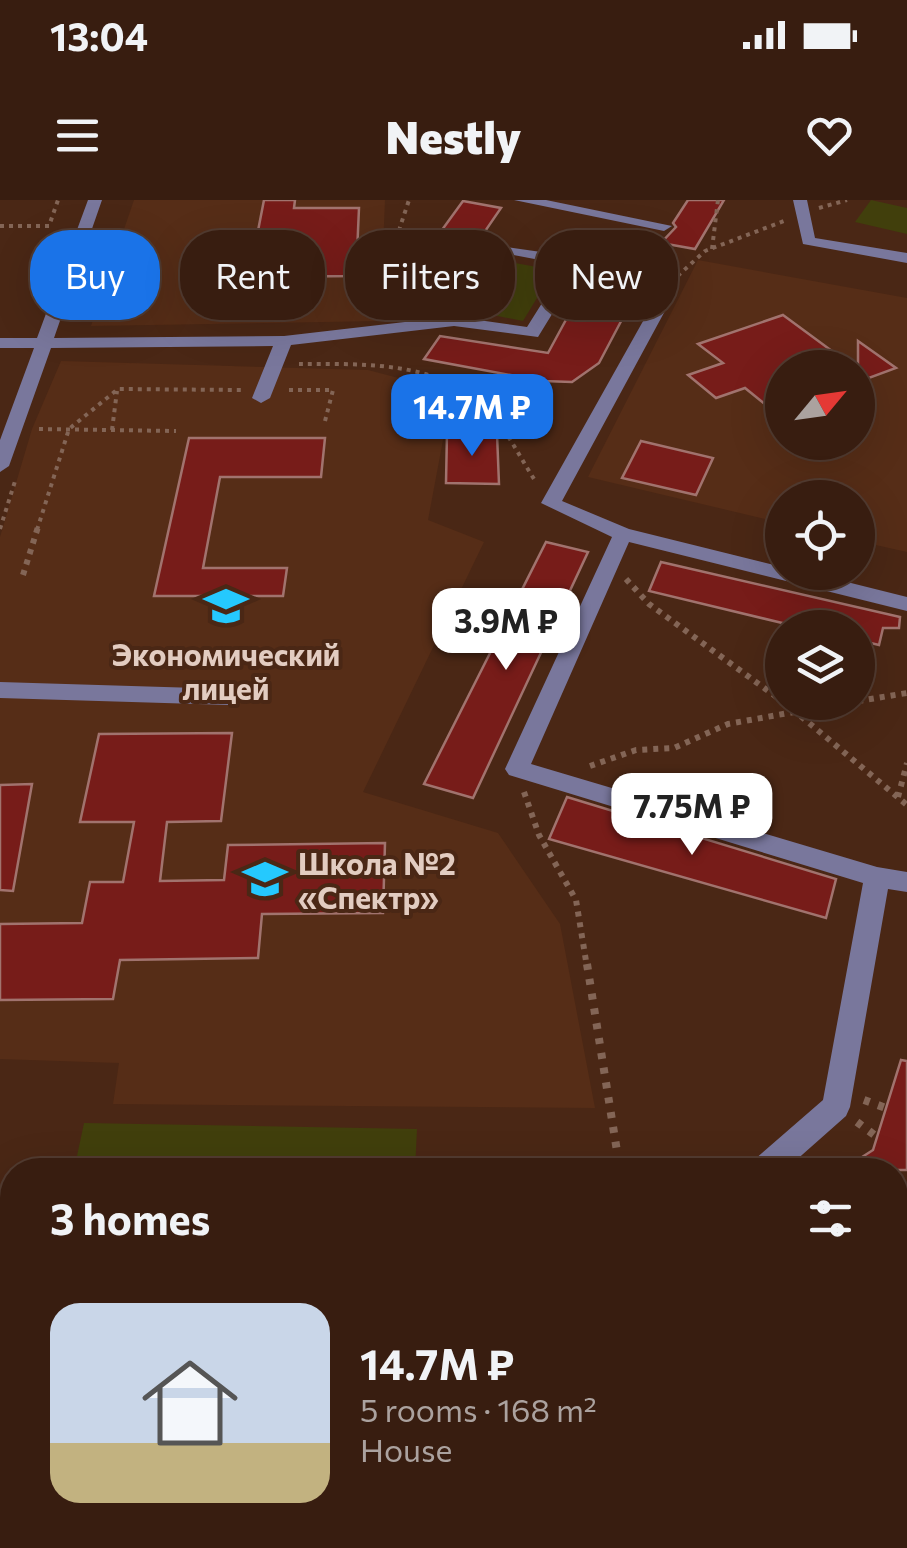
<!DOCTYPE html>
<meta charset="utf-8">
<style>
:root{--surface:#381d10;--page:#432a1e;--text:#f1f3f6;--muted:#aba29f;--line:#523b30;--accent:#1a73e8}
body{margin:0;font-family:Commissioner,sans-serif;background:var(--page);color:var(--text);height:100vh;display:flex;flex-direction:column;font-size:38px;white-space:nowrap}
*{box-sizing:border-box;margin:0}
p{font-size:32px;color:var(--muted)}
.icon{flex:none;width:55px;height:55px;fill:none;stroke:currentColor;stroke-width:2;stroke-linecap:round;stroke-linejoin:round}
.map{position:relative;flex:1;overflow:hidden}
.details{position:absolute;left:0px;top:958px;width:908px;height:392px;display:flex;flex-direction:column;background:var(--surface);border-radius:40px 40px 0 0;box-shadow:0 10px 40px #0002,0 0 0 2px var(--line)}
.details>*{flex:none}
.guide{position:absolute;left:30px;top:30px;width:848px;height:90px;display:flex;gap:20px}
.needle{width:65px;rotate:61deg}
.fabs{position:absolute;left:765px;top:150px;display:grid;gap:20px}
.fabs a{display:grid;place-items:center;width:110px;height:110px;border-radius:50%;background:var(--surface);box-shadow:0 10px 40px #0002,0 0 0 2px var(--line);font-size:50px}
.price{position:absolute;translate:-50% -85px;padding:0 22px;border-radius:20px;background:#fff;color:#222;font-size:32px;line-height:65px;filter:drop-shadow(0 2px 5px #0008)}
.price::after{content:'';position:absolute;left:50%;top:60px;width:30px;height:22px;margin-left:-15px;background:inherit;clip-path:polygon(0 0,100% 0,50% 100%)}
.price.on{background:var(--accent);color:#fff}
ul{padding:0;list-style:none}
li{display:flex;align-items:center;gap:30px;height:250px;padding:0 50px}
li+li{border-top:2px solid var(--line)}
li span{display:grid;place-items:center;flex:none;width:280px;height:200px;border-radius:30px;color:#555}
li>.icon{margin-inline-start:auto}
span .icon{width:120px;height:120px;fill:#fffc;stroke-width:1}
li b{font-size:42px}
h2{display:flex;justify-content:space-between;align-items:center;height:120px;padding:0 50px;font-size:42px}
.tag{padding:0 35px;border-radius:40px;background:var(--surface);box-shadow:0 10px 40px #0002,0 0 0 2px var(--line);font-size:35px;line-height:90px}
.tag.on{background:var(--accent);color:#fff}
.status{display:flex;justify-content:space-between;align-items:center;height:70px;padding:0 50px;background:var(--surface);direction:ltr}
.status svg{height:28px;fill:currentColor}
header{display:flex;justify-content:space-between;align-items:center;height:130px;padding:0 50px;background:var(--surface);font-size:45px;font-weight:800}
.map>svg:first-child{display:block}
.built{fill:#562d17;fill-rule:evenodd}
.green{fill:#413f0c}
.building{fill:#771c19;stroke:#a1736e;stroke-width:2.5}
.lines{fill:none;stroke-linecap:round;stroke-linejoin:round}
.path-far2{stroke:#836556;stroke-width:4;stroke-dasharray:4 5;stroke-linecap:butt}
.path-far1{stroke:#836556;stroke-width:6;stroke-dasharray:5 6;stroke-linecap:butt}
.path{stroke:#836556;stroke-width:8;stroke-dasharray:6 9;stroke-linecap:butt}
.minor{fill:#79779c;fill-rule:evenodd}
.labels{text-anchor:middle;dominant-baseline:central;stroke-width:8;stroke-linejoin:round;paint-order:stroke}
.poi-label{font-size:30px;font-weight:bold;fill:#e2ccc1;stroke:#4a2715}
</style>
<div class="status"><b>13:04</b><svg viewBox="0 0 49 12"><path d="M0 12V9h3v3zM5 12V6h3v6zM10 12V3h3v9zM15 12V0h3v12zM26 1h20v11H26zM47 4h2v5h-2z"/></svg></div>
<header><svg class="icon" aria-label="menu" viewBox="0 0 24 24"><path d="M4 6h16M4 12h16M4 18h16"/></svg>Nestly<svg class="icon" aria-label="heart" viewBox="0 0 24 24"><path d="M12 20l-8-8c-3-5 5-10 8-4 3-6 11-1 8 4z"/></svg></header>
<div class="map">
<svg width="907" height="1348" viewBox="0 0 907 1348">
<rect width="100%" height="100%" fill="#4a2715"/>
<g class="built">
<polygon points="134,0 385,0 380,121 91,126"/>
<path d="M698,60L907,98V352L858,341V298H782V323L588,277ZM782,168H858V242H782Z"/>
<polygon points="61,161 368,170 452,192 428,320 484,342 363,592 498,633 560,724 595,908 113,904 119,863 0,859 0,337 32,229"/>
</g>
<g class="green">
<polygon points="871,0 907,8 907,34 855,22"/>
<polygon points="515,63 554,70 523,121 482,113"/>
<polygon points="84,923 417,929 415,970 74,970"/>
<polygon points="907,1223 907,1348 650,1348 672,1338 895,1338 895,1229"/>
</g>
<g class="building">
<polygon points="264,0 295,0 294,8 359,8 356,76 249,77"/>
<polygon points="688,0 724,0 695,49 661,43 676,27 673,23"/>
<polygon points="463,1 501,8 444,91 458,93 446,113 417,117 386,107"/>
<polygon points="614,31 632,34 637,91 599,163 572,182 543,181 424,159 440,136 548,153"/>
<polygon points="783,115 855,168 782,168 782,218 745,188 716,198 688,175 723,163 698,144"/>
<polygon points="858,141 896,168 858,182"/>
<polygon points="447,233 497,234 499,284 446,283"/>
<polygon points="189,238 325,238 321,277 220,277 203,368 287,368 283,396 154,396"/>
<polygon points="641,241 713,258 696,295 622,278"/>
<polygon points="546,342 588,352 473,598 424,584"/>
<polygon points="661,362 900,417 899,428 883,428 879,445 858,440 858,428 803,428 649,391"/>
<polygon points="232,533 221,621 167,622 160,681 224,680 228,645 385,643 383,713 262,714 258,758 120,760 113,799 0,800 0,724 82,723 90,682 123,682 134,622 80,622 99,534"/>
<polygon points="32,584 13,691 0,690 0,585"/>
<polygon points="567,597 836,679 826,718 549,639"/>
<polygon points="901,860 907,861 907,970 842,970 873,950"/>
</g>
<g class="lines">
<g class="path-far2">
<polyline points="819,8 847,0"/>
<polyline points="0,26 49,26 58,0"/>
<polyline points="712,49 718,0"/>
<polyline points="671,82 705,51 784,21"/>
<polyline points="388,111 400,27 409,0"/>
<path d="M299,164C367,164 446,160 494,217C510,236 522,261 536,282"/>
<polyline points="289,190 333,190 324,225"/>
<polyline points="39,229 176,231"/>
<polyline points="112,230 117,191"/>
<polyline points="0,329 16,278"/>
<polyline points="37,330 69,229 118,189 241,190"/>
</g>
<g class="path-far1">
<polyline points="23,375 38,327"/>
<polyline points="626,379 649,404 782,501"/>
<polyline points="858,501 907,493"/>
<polyline points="784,502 907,605"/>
<polyline points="590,566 636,550 674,548 728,524 849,502"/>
<polyline points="524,592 539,635 576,700 587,767"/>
<polyline points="898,597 907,563"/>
</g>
<g class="path">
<polyline points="587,764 620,970"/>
<polyline points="864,900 886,908"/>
<polyline points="857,922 877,937"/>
<polyline points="895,1217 907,1210"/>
<polyline points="895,1231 907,1235"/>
<polyline points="0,1293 12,1293"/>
<polyline points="698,1348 700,1338"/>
</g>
<g class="minor">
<path d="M88,0H102L54,138L284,136L448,117L492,45L576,57L584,62L538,137L454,126L291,145L270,198L261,203L252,198L273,146L51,148L9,266L0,272V240L34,148H0V138H37ZM503,53L566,65L527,127L464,118Z"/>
<polygon points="514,0 546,0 672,26 664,31"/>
<polygon points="793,0 807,0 815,38 907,53 907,63 803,44"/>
<polygon points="664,93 672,98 562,301 629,329 782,367 782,372 807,372 907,397 907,411 629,342 531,564 877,667 907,672 907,692 888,689 850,907 846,916 785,970 749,970 754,960 823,900 863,683 509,575 505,569 612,337 541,303 656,98"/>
<polygon points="0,482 230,489 241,497 230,505 0,498"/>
<rect x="0" y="1037" width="12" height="30"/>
<polygon points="849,1338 888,1338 893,1348 853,1348"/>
</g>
</g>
<defs>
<g id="school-bare" transform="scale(3.45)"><path d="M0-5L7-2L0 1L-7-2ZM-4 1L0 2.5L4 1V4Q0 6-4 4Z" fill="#25c9fe" stroke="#4a2715" stroke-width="2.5" paint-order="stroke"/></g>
</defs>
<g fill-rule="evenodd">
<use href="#school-bare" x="226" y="406"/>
<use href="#school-bare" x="265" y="679"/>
</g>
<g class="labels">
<g class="poi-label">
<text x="226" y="453">Экономический<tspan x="226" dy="34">лицей</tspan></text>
<text x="298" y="662" text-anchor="start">Школа №2<tspan x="298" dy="34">«Спектр»</tspan></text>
</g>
</g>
</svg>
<div class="fabs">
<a><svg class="needle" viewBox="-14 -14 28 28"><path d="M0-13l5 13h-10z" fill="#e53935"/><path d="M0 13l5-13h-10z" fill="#aba29f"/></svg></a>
<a><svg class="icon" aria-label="locate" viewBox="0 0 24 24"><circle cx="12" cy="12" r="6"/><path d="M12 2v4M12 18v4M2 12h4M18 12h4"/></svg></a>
<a><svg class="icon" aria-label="layers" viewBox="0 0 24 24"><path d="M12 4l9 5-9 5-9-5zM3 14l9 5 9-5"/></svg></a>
</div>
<b class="price on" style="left:472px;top:259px">14.7M ₽</b>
<b class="price" style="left:506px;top:473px">3.9M ₽</b>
<b class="price" style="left:692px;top:658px">7.75M ₽</b>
<div class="guide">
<a class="tag on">Buy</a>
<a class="tag">Rent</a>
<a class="tag">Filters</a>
<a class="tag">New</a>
</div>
<section class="details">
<h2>3 homes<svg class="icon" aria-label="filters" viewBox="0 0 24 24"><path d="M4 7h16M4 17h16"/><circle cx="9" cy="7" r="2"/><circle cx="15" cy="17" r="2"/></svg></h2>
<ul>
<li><span style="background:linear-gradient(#c9d6e8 70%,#c2b280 0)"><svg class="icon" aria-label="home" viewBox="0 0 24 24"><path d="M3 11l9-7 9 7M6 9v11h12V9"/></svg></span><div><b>14.7M ₽</b><p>5 rooms · 168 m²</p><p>House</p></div></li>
</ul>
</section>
</div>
